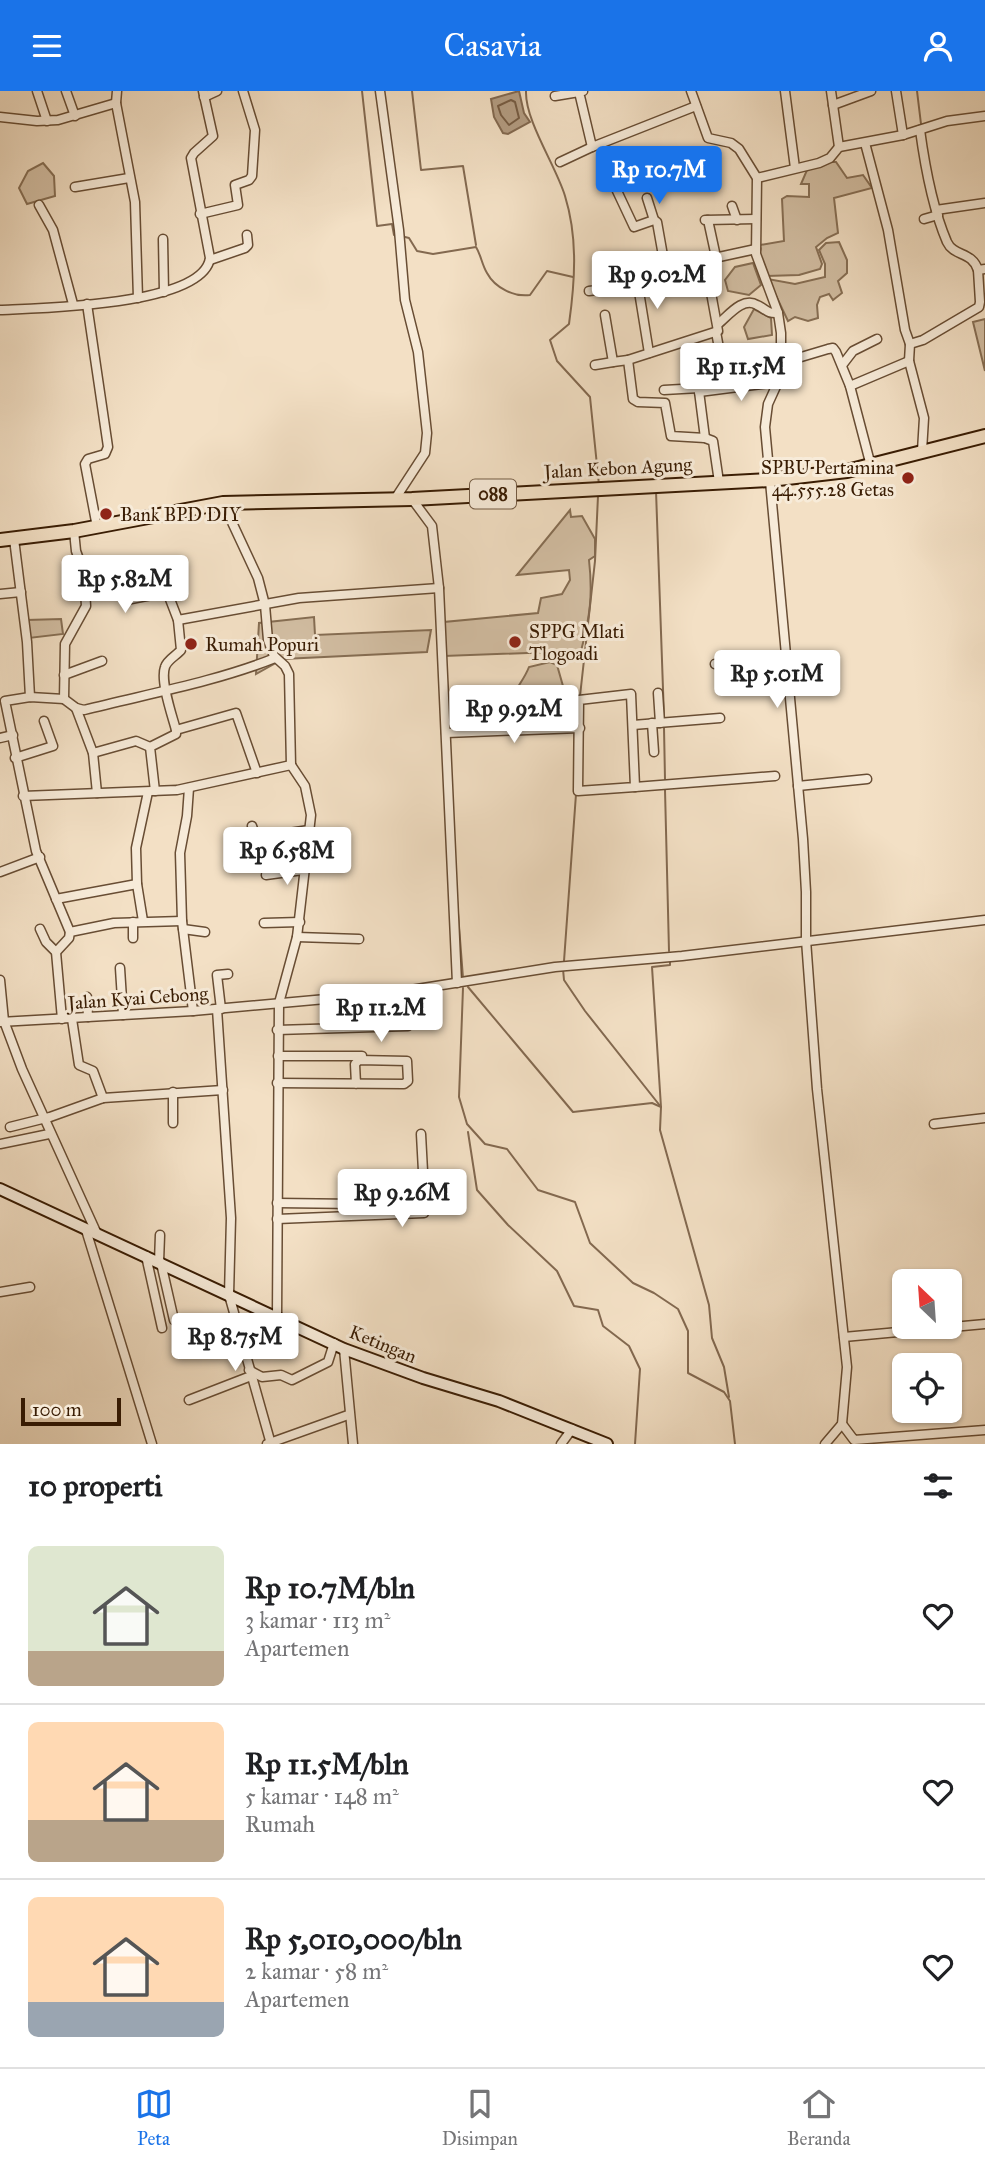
<!DOCTYPE html>
<html lang="id">
<meta charset="utf-8">
<style>
:root{--surface:#fff;--page:#f2f2f2;--text:#202124;--muted:#757577;--line:#e0e0e0;--accent:#1a73e8}
body{margin:0;font-family:"IM FELL Great Primer",serif;background:var(--page);color:var(--text);height:100vh;display:flex;flex-direction:column;font-size:26px;white-space:nowrap}
*{box-sizing:border-box;margin:0}
p{font-size:23px;color:var(--muted)}
.icon{flex:none;width:38px;height:38px;fill:none;stroke:currentColor;stroke-width:2;stroke-linecap:round;stroke-linejoin:round}
.map{position:relative;height:1353px;overflow:hidden}
.side{display:flex;flex-direction:column;background:var(--surface);flex:1}
.side>*{flex:none}
.needle{width:46px;rotate:335deg}
.fabs{position:absolute;left:892px;top:1178px;display:grid;gap:14px}
.fabs a{display:grid;place-items:center;width:70px;height:70px;border-radius:10px;background:var(--surface);box-shadow:0 2px 5px #0004;font-size:35px}
.scale{position:absolute;left:21px;bottom:18px;width:100px;box-sizing:border-box;padding-left:7px;border:4px solid #391c03;border-top:0;font-size:19px;line-height:24px;white-space:nowrap;color:#391c03;-webkit-text-stroke:5px #f7ebd9;paint-order:stroke}
.price{position:absolute;translate:-50% -60px;padding:0 16px;border-radius:7px;background:#fff;color:#222;font-size:23px;line-height:46px;filter:drop-shadow(0 2px 4px #0008)}
.price::after{content:'';position:absolute;left:50%;top:42px;width:21px;height:16px;margin-left:-10px;background:inherit;clip-path:polygon(0 0,100% 0,50% 100%)}
.price.on{background:var(--accent);color:#fff}
ul{padding:0;list-style:none}
li{display:flex;align-items:center;gap:21px;height:175px;padding:0 28px}
li+li{border-top:2px solid var(--line)}
li span{display:grid;place-items:center;flex:none;width:196px;height:140px;border-radius:10px;color:#555}
li>.icon{margin-inline-start:auto}
span .icon{width:84px;height:84px;fill:#fffc;stroke-width:1}
li b{font-size:30px}
h2{display:flex;justify-content:space-between;align-items:center;height:84px;padding:0 28px;font-size:30px}
header{display:flex;justify-content:space-between;align-items:center;height:91px;padding:0 28px;background:var(--accent);color:#fff;font-size:32px;font-weight:600}
.menu{display:flex;justify-content:space-around;align-items:center;height:98px;border-top:2px solid var(--line);background:var(--surface);font-size:19px;color:var(--muted)}
.menu a{display:grid;justify-items:center;gap:4px}
.menu .on{color:var(--accent)}
.map>svg:first-child{display:block}
.green{fill:#d3bfa4;stroke:#866e54;stroke-width:2}
.water{fill:#b49d83;stroke:#836950;stroke-width:2}
.lines{fill:none;stroke-linecap:round;stroke-linejoin:round}
.shore{stroke:#765c43;stroke-width:2}
.stream{stroke:#836950;stroke-width:2}
.street-casing{stroke:#684d34;stroke-width:11}
.secondary-casing{stroke:#391c03;stroke-width:14}
.primary-casing{stroke:#391c03;stroke-width:16}
.street{stroke:#f7ebd9;stroke-width:8}
.secondary{stroke:#f7ebd9;stroke-width:10}
.primary{stroke:#f3e0c5;stroke-width:12}
.poi-dot{fill:#8f2418;stroke:#f7ebd9;stroke-width:2.5}
.labels{text-anchor:middle;dominant-baseline:central;stroke-width:6;stroke-linejoin:round;paint-order:stroke}
.shield{fill:#f7ebd9;stroke:#725a43;stroke-width:2}
.shield-label{font-size:18px;font-weight:bold;fill:#391c03}
.poi-label{font-size:19px;fill:#391c03;stroke:#f7ebd9;text-anchor:start}
.street-label{font-size:19px;fill:#391c03;stroke:#f7ebd9}
</style>
<header><svg class="icon" aria-label="menu" viewBox="0 0 24 24"><path d="M4 6h16M4 12h16M4 18h16"/></svg>Casavia<svg class="icon" aria-label="person" viewBox="0 0 24 24"><circle cx="12" cy="8" r="4"/><path d="M4 21q1-7 8-7t8 7"/></svg></header>
<div class="map">
<svg width="985" height="1353" viewBox="0 0 985 1353">
<rect width="100%" height="100%" fill="#f3e0c5"/>
<filter id="stains"><feTurbulence type="fractalNoise" baseFrequency=".00286" numOctaves="4"/><feColorMatrix values="0 0 0 0 .2 0 0 0 0 .09 0 0 0 0 .02 0 0 0 .5 -.17"/></filter>
<radialGradient id="worn" r=".72"><stop offset=".6" stop-color="#630" stop-opacity="0"/><stop offset="1" stop-color="#630" stop-opacity=".3"/></radialGradient>
<g class="green">
<polygon points="830,71 836,71 847,87 863,84 872,97 834,107 838,142 827,147 816,156 822,173 820,178 799,184 767,185 759,164 760,154 784,150 782,108 787,105 809,106 809,93 801,93 807,79"/>
<polygon points="43,72 54,85 55,105 27,113 19,97 28,80"/>
<polygon points="839,151 847,169 847,182 838,190 842,202 833,209 829,203 820,206 817,214 818,227 808,230 795,226 788,230 768,188 795,193 825,186 825,173 819,159 826,152"/>
<polygon points="753,172 761,194 749,204 728,200 725,189 735,176"/>
<polygon points="754,218 771,227 772,244 748,248 744,236"/>
<polygon points="985,228 985,280 973,231"/>
<path d="M570,419L571,426L582,425L595,448V465L589,469C593,504 590,526 581,560L444,565V531L538,522L541,507L562,503L570,489L569,479L517,484Z"/>
<polygon points="314,526 315,544 431,539 427,561 283,568 256,583 259,532"/>
<polygon points="61,528 63,543 29,547 27,529"/>
<path d="M550,571L557,574L565,602C548,615 532,619 511,620C511,599 522,594 529,576Z"/>
</g>
<polygon class="water" points="519,0 524,22 530,31 508,43 503,42 494,26 491,8"/>
<g class="lines">
<polygon class="shore" points="511,9 515,11 519,27 509,34 501,24 498,15"/>
<g class="stream">
<polyline points="362,0 377,135 392,133 394,144"/>
<polyline points="412,0 421,79 463,75 476,154"/>
<path d="M526,0C525,30 556,75 565,105C578,147 575,190 569,233L550,249L557,270L590,306L599,394"/>
<polyline points="917,0 921,33"/>
<path d="M405,146L409,147L417,160L433,163L476,156C481,164 482,174 487,182C495,197 514,206 530,204L547,180L573,186"/>
<polyline points="656,400 664,626"/>
<polyline points="580,605 595,470 598,405"/>
<polyline points="664,637 665,688"/>
<polyline points="665,699 669,860"/>
<polyline points="457,809 463,887"/>
<polyline points="564,870 576,703"/>
<polyline points="563,878 564,889 585,920 661,1016 660,1039 709,1214 712,1247 724,1276 729,1306"/>
<polyline points="468,896 573,1021 652,1012 661,1016 652,876 670,874 670,871"/>
<polyline points="463,897 459,1006 467,1033 485,1053 507,1058 538,1099 575,1111 590,1152 633,1192 654,1202 678,1218 688,1240 688,1282 724,1301 730,1310 735,1353"/>
<polyline points="468,1041 477,1099 508,1134 557,1180 574,1215 598,1219 603,1235 629,1255 640,1278 635,1353"/>
</g>
<g class="street-casing">
<g id="street">
<polyline points="37,0 47,30"/>
<polyline points="66,0 75,25"/>
<polyline points="117,0 116,12 135,111 138,207"/>
<polyline points="380,0 399,139 405,209 418,261 427,342 425,362 395,408"/>
<polyline points="583,0 579,1 592,56 696,15"/>
<polyline points="691,0 708,47 731,52 739,58 757,87 756,163 778,222 781,242 781,272 778,291 768,313 765,336 803,748 806,801 806,849 817,998 847,1276 842,1333 825,1353"/>
<polyline points="785,0 795,77"/>
<polyline points="831,0 839,56"/>
<polyline points="896,0 903,44"/>
<polyline points="555,5 579,1"/>
<polyline points="204,6 217,0"/>
<polyline points="833,14 871,0"/>
<polyline points="0,26 37,30 58,29 116,12"/>
<path d="M920,39C925,76 932,116 947,151C954,166 972,160 978,179"/>
<polyline points="865,52 888,139 905,239 910,253"/>
<polyline points="560,71 592,56"/>
<polyline points="610,85 634,136 654,129 657,131 665,176"/>
<polyline points="757,87 819,72 830,67 839,56 903,44 947,30 985,25"/>
<polyline points="75,96 129,87"/>
<polyline points="647,107 654,129"/>
<polyline points="39,114 53,139 73,213"/>
<polyline points="732,115 737,129"/>
<polyline points="936,119 985,112"/>
<polyline points="200,123 238,114 235,94 249,89 252,85 255,39 243,0"/>
<polyline points="924,128 938,124"/>
<polyline points="705,129 756,128"/>
<polyline points="708,129 716,166"/>
<polyline points="163,148 164,201"/>
<polyline points="210,169 245,157 248,154 247,144"/>
<polyline points="636,182 649,262"/>
<polyline points="598,188 705,169"/>
<polyline points="589,200 638,194"/>
<polyline points="87,213 108,356 105,363 88,368 85,373 97,436"/>
<path d="M0,219C40,217 203,215 210,167L191,67L194,62L213,45L203,0"/>
<polyline points="605,224 613,271 628,269"/>
<path d="M718,233C728,225 743,205 757,214C766,218 767,223 778,222"/>
<polyline points="781,272 828,258 833,257 836,261 850,295 871,375"/>
<polyline points="843,273 853,260 877,248"/>
<polyline points="595,274 613,271"/>
<polyline points="850,295 909,270"/>
<polyline points="664,299 699,297"/>
<polyline points="699,301 778,291"/>
<polyline points="705,347 695,269 719,257 716,241"/>
<polyline points="922,360 924,327 909,270 910,253 923,249 979,216 980,211 978,179 985,178"/>
<polyline points="719,391 713,350 705,347 671,345 665,312 638,311 633,308 628,269 718,240 705,169 756,158"/>
<polyline points="412,408 432,435 439,497 457,892"/>
<polyline points="223,412 258,487 265,514 268,549 274,565 285,575 289,583 291,674"/>
<path d="M74,440L76,460L84,482L86,515L65,553L64,608L76,617L84,619C147,603 215,591 275,567"/>
<polyline points="14,448 27,551 30,606"/>
<path d="M84,486L99,491L126,509L162,502L168,503L178,529L181,559C177,564 167,569 165,576C160,590 172,624 176,639V643L150,656L155,700"/>
<polyline points="0,503 21,501"/>
<polyline points="178,529 299,507 439,497"/>
<polyline points="715,573 787,567"/>
<polyline points="64,584 102,570"/>
<polyline points="658,602 660,632"/>
<polygon points="631,603 635,696 578,700 579,609"/>
<polyline points="64,608 30,606 5,610 36,760 70,841"/>
<polyline points="76,617 93,662 97,702"/>
<polyline points="652,632 654,661"/>
<polyline points="633,634 720,627"/>
<polyline points="176,639 236,622 257,682"/>
<polyline points="446,642 580,637"/>
<polyline points="0,647 13,644"/>
<polyline points="93,662 136,650 150,656"/>
<polyline points="15,667 53,655 44,630"/>
<polyline points="798,695 867,688"/>
<polyline points="635,696 775,685"/>
<polyline points="189,697 187,725 180,762 182,830 193,920"/>
<polyline points="23,705 177,699 291,674"/>
<polyline points="252,735 256,747 309,739"/>
<polyline points="0,781 40,766"/>
<polyline points="266,784 303,779"/>
<polyline points="56,808 137,793"/>
<polyline points="143,830 137,793 136,757 148,701"/>
<polyline points="133,831 133,847"/>
<polyline points="264,832 300,831"/>
<polyline points="40,838 46,851 56,861 62,928"/>
<polyline points="183,838 205,841"/>
<polyline points="297,846 359,848"/>
<polyline points="56,861 69,847 70,841 114,832 182,830"/>
<polyline points="120,877 123,924"/>
<polyline points="0,889 4,930 22,978 97,1143"/>
<polyline points="87,906 88,926"/>
<polyline points="217,918 231,1127 229,1204 271,1353"/>
<polyline points="221,918 217,884 228,883"/>
<polyline points="72,928 79,974 93,980 103,1007"/>
<polyline points="0,931 193,920 392,902 555,876 682,865 985,829"/>
<polyline points="277,939 408,935"/>
<polyline points="278,965 362,965"/>
<polyline points="277,992 404,993 408,990 407,970 359,969 355,973 356,993"/>
<polyline points="173,1001 173,1032"/>
<polyline points="934,1033 985,1027"/>
<polyline points="10,1036 50,1026 103,1007 223,999"/>
<polyline points="0,1053 49,1043"/>
<polyline points="277,1112 358,1113"/>
<polyline points="277,1128 424,1122 425,1118 421,1043"/>
<polyline points="86,1139 152,1353"/>
<polyline points="146,1165 162,1237"/>
<polyline points="159,1171 160,1144"/>
<polyline points="161,1172 174,1229"/>
<polyline points="0,1201 30,1196"/>
<polyline points="277,1225 279,912 297,846 311,724 305,695 291,674"/>
<polyline points="844,1246 985,1233"/>
<polyline points="344,1258 353,1353"/>
<polyline points="249,1279 262,1286 281,1284 292,1289 328,1271 334,1252"/>
<polyline points="189,1309 251,1285"/>
<polyline points="842,1333 854,1349 985,1339"/>
<polyline points="267,1353 348,1324"/>
<polyline points="561,1353 572,1338"/>
</g>
</g>
<g class="secondary-casing">
<polyline id="secondary" points="0,1098 344,1258 423,1287 499,1310 607,1353"/>
</g>
<g class="primary-casing">
<polyline id="primary" points="0,449 74,440 223,412 412,408 770,389 847,380 985,345"/>
</g>
<use href="#street" class="street"/>
<use href="#secondary" class="secondary"/>
<use href="#primary" class="primary"/>
</g>
<g class="poi-dot">
<circle cx="908" cy="387" r="7"/>
<circle cx="106" cy="423" r="7"/>
<circle cx="515" cy="551" r="7"/>
<circle cx="191" cy="553" r="7"/>
</g>
<g class="labels">
<rect class="shield" x="470" y="388.5" width="46" height="29" rx="5"/>
<g class="shield-label">
<text x="493" y="403">088</text>
</g>
<g class="poi-label">
<text x="894" y="376" text-anchor="end">SPBU Pertamina<tspan x="894" dy="22">44.555.28 Getas</tspan></text>
<text x="120" y="423">Bank BPD DIY</text>
<text x="529" y="540">SPPG Mlati<tspan x="529" dy="22">Tlogoadi</tspan></text>
<text x="205" y="553">Rumah Popuri</text>
</g>
<g class="street-label">
<text transform="translate(618 377) rotate(-3)">Jalan Kebon Agung</text>
<text transform="translate(138 907) rotate(-4)">Jalan Kyai Cebong</text>
<text transform="translate(383 1253) rotate(22)">Ketingan</text>
</g>
</g>
<rect width="100%" height="100%" filter="url(#stains)"/>
<rect width="100%" height="100%" fill="url(#worn)"/>
</svg>
<div class="fabs">
<a><svg class="needle" viewBox="-14 -14 28 28"><path d="M0-13l5 13h-10z" fill="#e53935"/><path d="M0 13l5-13h-10z" fill="#757577"/></svg></a>
<a><svg class="icon" aria-label="locate" viewBox="0 0 24 24"><circle cx="12" cy="12" r="6"/><path d="M12 2v4M12 18v4M2 12h4M18 12h4"/></svg></a>
</div>
<div class="scale">100 m</div>
<b class="price on" style="left:659px;top:115px">Rp 10.7M</b>
<b class="price" style="left:657px;top:220px">Rp 9.02M</b>
<b class="price" style="left:741px;top:312px">Rp 11.5M</b>
<b class="price" style="left:125px;top:524px">Rp 5.82M</b>
<b class="price" style="left:777px;top:619px">Rp 5.01M</b>
<b class="price" style="left:514px;top:654px">Rp 9.92M</b>
<b class="price" style="left:287px;top:796px">Rp 6.58M</b>
<b class="price" style="left:381px;top:953px">Rp 11.2M</b>
<b class="price" style="left:402px;top:1138px">Rp 9.26M</b>
<b class="price" style="left:235px;top:1282px">Rp 8.75M</b>
</div>
<section class="side">
<h2>10 properti<svg class="icon" aria-label="filters" viewBox="0 0 24 24"><path d="M4 7h16M4 17h16"/><circle cx="9" cy="7" r="2"/><circle cx="15" cy="17" r="2"/></svg></h2>
<ul>
<li><span style="background:linear-gradient(#dfe7d0 75%,#b9a48a 0)"><svg class="icon" aria-label="home" viewBox="0 0 24 24"><path d="M3 11l9-7 9 7M6 9v11h12V9"/></svg></span><div><b>Rp 10.7M/bln</b><p>3 kamar · 113 m²</p><p>Apartemen</p></div><svg class="icon" aria-label="heart" viewBox="0 0 24 24"><path d="M12 20l-8-8c-3-5 5-10 8-4 3-6 11-1 8 4z"/></svg></li>
<li><span style="background:linear-gradient(#ffd9b3 70%,#b9a48a 0)"><svg class="icon" aria-label="home" viewBox="0 0 24 24"><path d="M3 11l9-7 9 7M6 9v11h12V9"/></svg></span><div><b>Rp 11.5M/bln</b><p>5 kamar · 148 m²</p><p>Rumah</p></div><svg class="icon" aria-label="heart" viewBox="0 0 24 24"><path d="M12 20l-8-8c-3-5 5-10 8-4 3-6 11-1 8 4z"/></svg></li>
<li><span style="background:linear-gradient(#ffd9b3 75%,#9aa5b1 0)"><svg class="icon" aria-label="home" viewBox="0 0 24 24"><path d="M3 11l9-7 9 7M6 9v11h12V9"/></svg></span><div><b>Rp 5,010,000/bln</b><p>2 kamar · 58 m²</p><p>Apartemen</p></div><svg class="icon" aria-label="heart" viewBox="0 0 24 24"><path d="M12 20l-8-8c-3-5 5-10 8-4 3-6 11-1 8 4z"/></svg></li>
</ul>
</section>
<nav class="menu">
<a class="on"><svg class="icon" aria-label="map" viewBox="0 0 24 24"><path d="M3 6l6-2 6 2 6-2v14l-6 2-6-2-6 2zM9 4v14M15 6v14"/></svg>Peta</a>
<a><svg class="icon" aria-label="saved" viewBox="0 0 24 24"><path d="M7 4h10v16l-5-4-5 4z"/></svg>Disimpan</a>
<a><svg class="icon" aria-label="home" viewBox="0 0 24 24"><path d="M3 11l9-7 9 7M6 9v11h12V9"/></svg>Beranda</a>
</nav>
